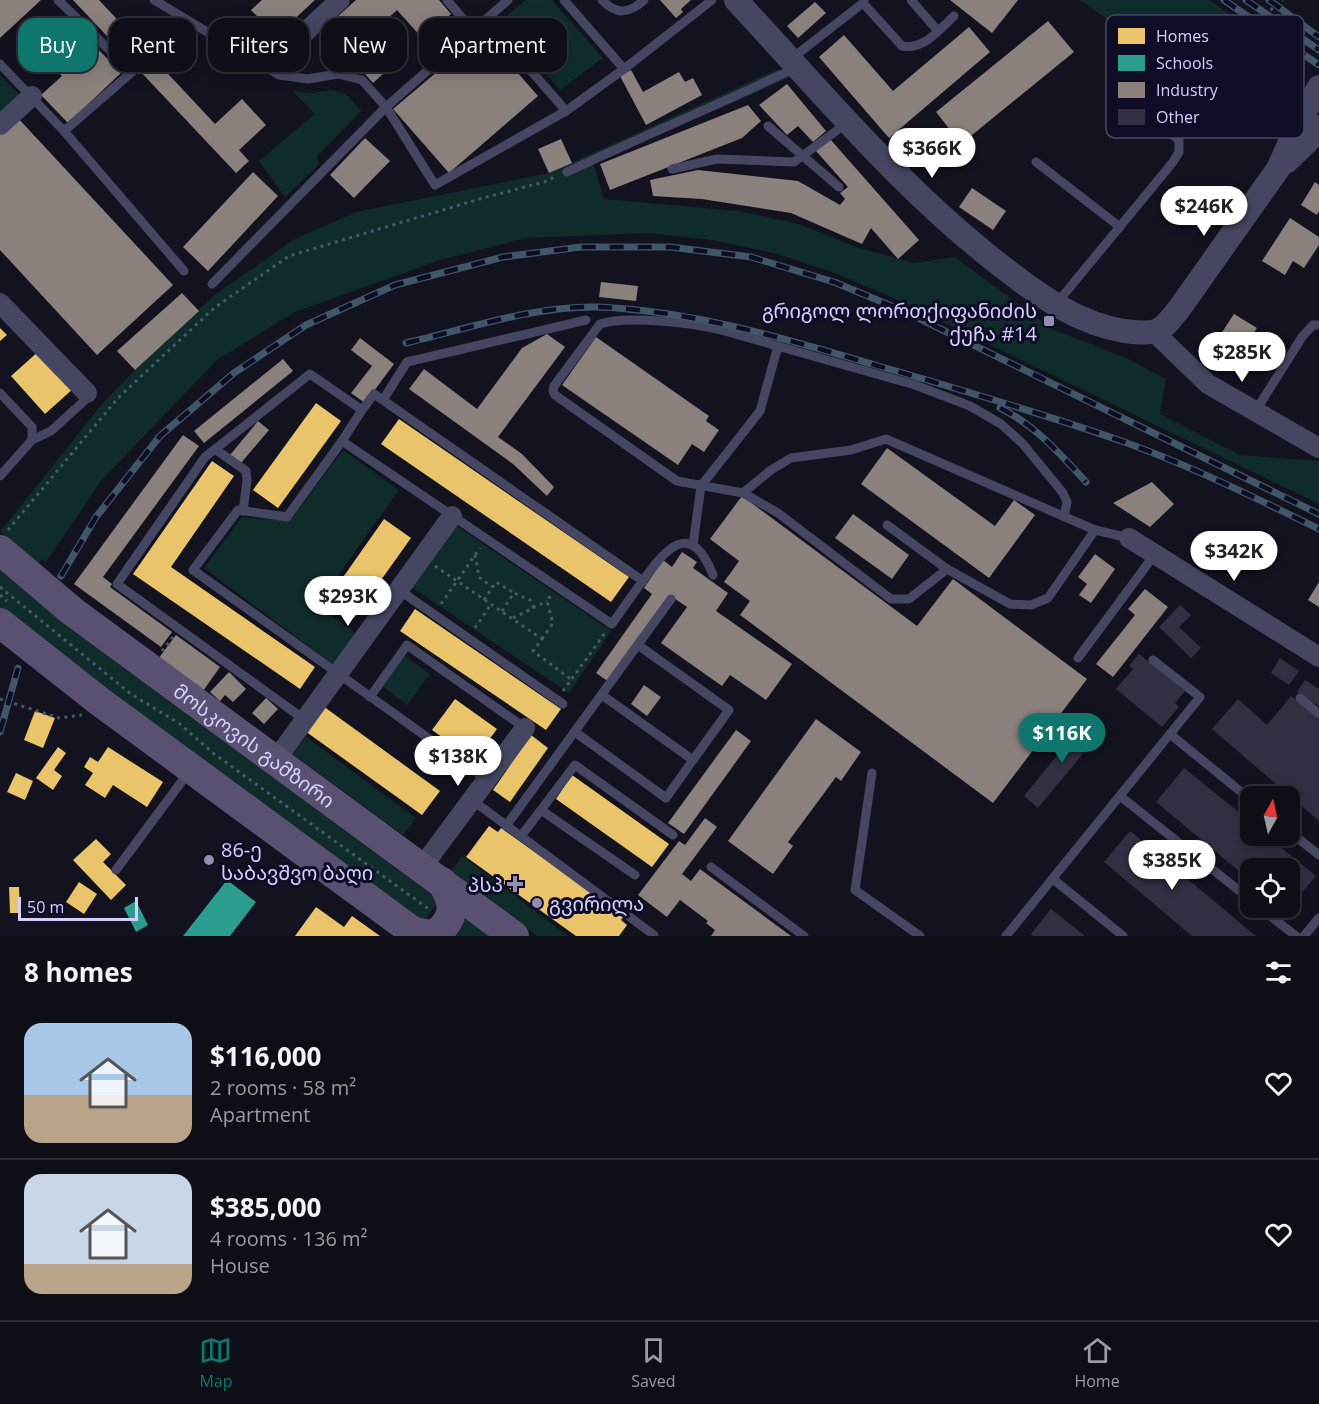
<!DOCTYPE html>
<meta charset="utf-8">
<style>
:root{--surface:#0e0e17;--page:#171720;--text:#f1f3f6;--muted:#9b9ca1;--line:#2e2e36;--accent:#0f766e}
body{margin:0;font-family:"Open Sans","Noto Sans Georgian",sans-serif;background:var(--page);color:var(--text);height:100vh;display:flex;flex-direction:column;font-size:22px;white-space:nowrap}
*{box-sizing:border-box;margin:0}
p{font-size:20px;color:var(--muted)}
.icon{flex:none;width:33px;height:33px;fill:none;stroke:currentColor;stroke-width:2;stroke-linecap:round;stroke-linejoin:round}
.map{position:relative;height:936px;overflow:hidden}
.sheet{display:flex;flex-direction:column;background:var(--surface);flex:1}
.sheet>*{flex:none}
.hud{position:absolute;left:18px;top:18px;width:600px;height:54px;display:flex;gap:12px}
.needle{width:39px;rotate:8deg}
.controls{position:absolute;left:1240px;top:786px;display:grid;gap:12px}
.controls a{display:grid;place-items:center;width:60px;height:60px;border-radius:12px;background:var(--surface);box-shadow:0 3px 15px #0003,0 0 0 2px var(--line);font-size:30px}
.scale{position:absolute;left:18px;bottom:15px;width:120px;box-sizing:border-box;padding-left:6px;border:3px solid #d3d0ff;border-top:0;font-size:16px;line-height:21px;white-space:nowrap;color:#d3d0ff;-webkit-text-stroke:4px #0f0c25;paint-order:stroke}
.price{position:absolute;translate:-50% -51px;padding:0 14px;border-radius:21px;background:#fff;color:#222;font-size:20px;line-height:39px;filter:drop-shadow(0 2px 3px #0008)}
.price::after{content:'';position:absolute;left:50%;top:36px;width:18px;height:14px;margin-left:-9px;background:inherit;clip-path:polygon(0 0,100% 0,50% 100%)}
.price.on{background:var(--accent);color:#fff}
ul{padding:0;list-style:none}
li{display:flex;align-items:center;gap:18px;height:150px;padding:0 24px}
li+li{border-top:2px solid var(--line)}
li span{display:grid;place-items:center;flex:none;width:168px;height:120px;border-radius:18px;color:#555}
li>.icon{margin-inline-start:auto}
span .icon{width:72px;height:72px;fill:#fffc;stroke-width:1}
li b{font-size:26px}
h2{display:flex;justify-content:space-between;align-items:center;height:72px;padding:0 24px;font-size:26px}
.pill{padding:0 21px;border-radius:18px;background:var(--surface);box-shadow:0 3px 15px #0003,0 0 0 2px var(--line);font-size:21px;line-height:54px}
.pill.on{background:var(--accent);color:#fff}
.tab-bar{display:flex;justify-content:space-around;align-items:center;height:84px;border-top:2px solid var(--line);background:var(--surface);font-size:16px;color:var(--muted)}
.tab-bar a{display:grid;justify-items:center;gap:3px}
.tab-bar .on{color:var(--accent)}
.map>svg:first-child{display:block}
.green{fill:#0f2c2b}
.homes{fill:#e9c46a}
.schools{fill:#2a9d8f}
.industry{fill:#8a817c}
.building{fill:#312f42}
.lines{fill:none;stroke-linecap:round;stroke-linejoin:round}
.path{stroke:#465969;stroke-width:3;stroke-dasharray:3 4.5;stroke-linecap:butt}
.service{stroke:#454661;stroke-width:9}
.minor{stroke:#454661;stroke-width:20}
.tertiary{stroke:#454661;stroke-width:24}
.primary{stroke:#5a5071;stroke-width:30}
.rail-casing{stroke:#3f5769;stroke-width:7}
.rail{stroke:#0f0c25;stroke-width:4.5;stroke-dasharray:14;stroke-linecap:butt}
.poi-dot{fill:#908eb1;stroke:#0f0c25;stroke-width:2}
.labels{text-anchor:middle;dominant-baseline:central;stroke-width:6;stroke-linejoin:round;paint-order:stroke}
.poi-label{font-size:20px;fill:#d3d0ff;stroke:#0f0c25;text-anchor:end}
.street-label{font-size:20px;fill:#d3d0ff;stroke:#0f0c25}
.key{fill:#0f0c25;stroke:#4a4766;stroke-width:1.5}
.key-label{font-size:16px;fill:#d3d0ff}
</style>
<div class="map">
<svg width="1319" height="936" viewBox="0 0 1319 936">
<rect width="100%" height="100%" fill="#13121f"/>
<g class="green">
<polygon points="525,0 552,0 603,58 560,90 500,22"/>
<polygon points="1080,0 1209,0 1306,67 1261,127"/>
<polygon points="778,69 788,78 742,99 593,162 604,199 738,211 799,224 856,247 914,263 955,257 1052,329 1126,358 1166,379 1160,414 1240,455 1319,461 1319,504 885,294 829,271 781,255 712,240 648,233 527,238 440,260 295,312 217,360 101,481 46,562 42,559 39,564 0,532 101,405 135,370 213,296 293,240 356,212 549,173"/>
<polygon points="0,75 24,99 0,119"/>
<polygon points="331,90 346,94 361,111 317,156 319,164 285,197 259,161 315,114 293,91 312,93"/>
<polygon points="343,450 399,490 317,605 359,636 335,666 204,568 242,517 290,521"/>
<polygon points="454,524 611,631 569,693 411,587"/>
<polygon points="0,565 108,655 436,898 438,902 422,924 0,612"/>
<polygon points="404,655 430,674 407,705 381,685"/>
<polygon points="306,737 416,818 403,835 293,754"/>
<polygon points="462,856 568,936 537,936 451,872"/>
<polygon points="467,920 489,936 451,936 460,921"/>
</g>
<g class="homes">
<polygon points="0,328 7,335 0,341"/>
<polygon points="40,350 74,388 45,414 11,376"/>
<polygon points="316,403 341,421 278,508 253,490"/>
<polygon points="399,419 629,577 611,602 381,444"/>
<polygon points="212,461 234,476 171,567 315,667 300,689 133,574"/>
<polygon points="384,519 411,538 354,618 327,600"/>
<polygon points="415,609 561,709 546,730 400,631"/>
<polygon points="455,699 497,729 474,760 432,730"/>
<polygon points="323,706 440,791 422,815 305,731"/>
<polygon points="35,711 55,718 43,748 24,740"/>
<polygon points="531,735 548,748 510,802 493,790"/>
<polygon points="58,747 66,753 54,770 62,776 53,790 36,778"/>
<polygon points="108,747 163,782 147,807 113,785 105,798 85,785 93,773 84,767 90,757 98,762"/>
<polygon points="16,773 33,781 25,800 7,792"/>
<polygon points="572,775 669,844 652,867 556,799"/>
<polygon points="489,826 498,832 501,828 624,916 621,920 627,925 619,936 576,936 466,857"/>
<polygon points="96,839 111,854 103,862 126,885 111,900 73,860"/>
<polygon points="79,882 97,894 84,914 66,902"/>
<polygon points="9,887 19,887 20,913 10,913"/>
<polygon points="316,907 344,927 352,916 380,936 295,936"/>
</g>
<g class="schools">
<polygon points="227,880 256,902 230,936 183,936"/>
<polygon points="136,901 148,925 136,932 124,908"/>
</g>
<g class="industry">
<polygon points="0,0 41,0 0,38"/>
<polygon points="73,0 99,0 215,124 242,99 266,125 239,150 249,161 236,173"/>
<polygon points="262,0 315,0 276,36 251,10"/>
<polygon points="356,0 439,0 451,14 423,39 397,10 370,35 395,63 373,83 325,28"/>
<polygon points="660,0 691,0 681,9 683,12 676,18"/>
<polygon points="950,0 1018,0 992,33"/>
<polygon points="815,2 826,13 798,38 787,26"/>
<polygon points="1048,21 1074,52 961,144 936,112"/>
<polygon points="969,27 990,52 889,138 819,57 844,35 893,91"/>
<polygon points="483,33 538,96 449,173 393,109"/>
<polygon points="94,45 121,73 68,123 41,95 62,76 56,70"/>
<polygon points="631,70 643,92 679,72 685,82 693,78 702,95 646,125 620,76"/>
<polygon points="787,84 826,131 813,142 798,126 787,135 759,105"/>
<polygon points="748,105 761,121 742,138 610,190 600,164"/>
<polygon points="17,117 173,285 97,355 0,250 0,133"/>
<polygon points="365,138 390,161 354,198 330,175"/>
<polygon points="561,139 572,163 549,173 538,149"/>
<polygon points="830,139 919,240 898,259 871,228 862,244 791,213 702,199 653,196 650,180 698,170 798,181 840,205 845,199 840,193 848,187 816,151"/>
<polygon points="253,172 278,196 208,271 183,247"/>
<polygon points="1315,182 1319,185 1319,211 1317,215 1301,205"/>
<polygon points="972,188 1006,211 993,230 959,207"/>
<polygon points="1290,218 1319,237 1319,245 1304,268 1293,261 1285,275 1262,261"/>
<polygon points="601,282 638,286 636,301 599,297"/>
<polygon points="182,293 199,311 135,370 117,351"/>
<polygon points="1234,314 1257,328 1232,366 1209,352"/>
<polygon points="547,334 565,347 498,437 522,454 554,487 547,496 513,464 409,389 424,369 477,409 522,348"/>
<polygon points="596,337 709,416 706,421 719,430 704,452 692,444 678,465 562,385"/>
<polygon points="360,338 394,364 365,403 351,393 372,366 351,350"/>
<polygon points="283,359 293,371 204,443 194,431"/>
<polygon points="258,421 269,430 241,463 230,455"/>
<polygon points="183,435 199,446 103,577 112,584 110,587 172,632 161,647 74,584"/>
<polygon points="887,448 995,526 1014,500 1035,515 989,578 861,484"/>
<polygon points="1152,482 1174,504 1150,527 1113,503"/>
<polygon points="742,496 917,626 953,579 1087,679 993,803 740,615 750,601 724,582 739,561 710,539"/>
<polygon points="853,514 909,555 892,579 835,538"/>
<polygon points="682,552 697,562 693,568 728,593 716,611 792,664 766,700 730,675 722,686 661,643 687,607 671,596 609,682 596,673 652,594 644,588 663,560 672,567"/>
<polygon points="1095,554 1115,569 1091,603 1079,595 1087,584 1078,577"/>
<polygon points="1319,582 1319,607 1308,600"/>
<polygon points="1145,589 1168,607 1113,677 1096,664 1135,615 1128,609"/>
<polygon points="176,635 220,667 203,691 158,659"/>
<polygon points="229,672 246,689 233,702 225,695 220,701 210,692"/>
<polygon points="644,685 661,697 647,716 631,704"/>
<polygon points="266,698 278,709 264,724 252,713"/>
<polygon points="816,719 861,752 841,781 836,777 788,842 793,846 773,874 728,841"/>
<polygon points="736,730 751,741 684,834 668,823"/>
<polygon points="705,818 717,827 682,874 691,881 700,869 791,936 711,936 715,930 706,923 708,921 680,900 667,917 638,895 679,841 685,845"/>
</g>
<g class="building">
<polygon points="1180,605 1191,615 1179,627 1201,648 1191,658 1159,627"/>
<polygon points="1139,654 1185,691 1175,703 1179,707 1162,727 1116,689 1133,669 1129,666"/>
<polygon points="1280,658 1299,671 1289,685 1271,673"/>
<polygon points="1305,680 1319,689 1319,706 1297,692"/>
<polygon points="1291,696 1319,720 1319,821 1212,729 1238,699 1267,725"/>
<polygon points="1085,721 1100,733 1038,808 1024,796"/>
<polygon points="1184,768 1251,822 1251,836 1267,836 1316,876 1290,907 1290,868 1251,868 1251,881 1156,802"/>
<polygon points="1130,831 1256,936 1192,936 1104,862"/>
<polygon points="1051,909 1085,936 1033,936 1031,934"/>
</g>
<g class="lines">
<g class="path">
<path d="M1266,134C1264,103 1264,81 1245,55C1255,35 1264,11 1283,0"/>
<polyline points="8,530 118,398 214,308 289,256 483,198 544,182 557,176"/>
<polyline points="475,555 479,577 492,587"/>
<polyline points="435,566 542,639 533,651 572,680"/>
<polyline points="0,587 131,694 180,724 213,753 430,910"/>
<polyline points="0,595 7,601"/>
<polyline points="484,600 496,582 514,593"/>
<polyline points="441,604 480,548"/>
<polyline points="502,611 514,593 530,600 534,608"/>
<polyline points="513,618 547,601"/>
<polyline points="475,628 491,604"/>
<polyline points="542,639 553,623 547,601 551,595"/>
<polyline points="162,651 173,637"/>
<polyline points="563,691 605,633"/>
<polyline points="0,699 59,718 82,715"/>
</g>
<g class="service">
<polyline points="58,0 132,72 64,131"/>
<polyline points="154,0 279,75 308,79 338,74 362,80 386,107 435,185 566,111 624,69"/>
<polyline points="447,0 473,31"/>
<polyline points="564,0 624,69 712,0"/>
<path d="M602,0C616,15 629,14 644,0"/>
<polyline points="911,0 938,31"/>
<path d="M863,3L902,46C924,50 939,30 954,16"/>
<polyline points="486,19 566,111"/>
<polyline points="791,59 863,3 864,0"/>
<polyline points="0,64 64,131 184,271"/>
<polyline points="768,126 839,187"/>
<polyline points="1036,162 1120,227"/>
<polyline points="672,169 717,159 794,162 847,123"/>
<path d="M567,172C643,136 721,104 797,67"/>
<polyline points="212,284 386,107 508,0"/>
<polyline points="1057,303 1173,162 1179,152 1179,140 1117,90"/>
<polyline points="0,393 32,427 32,440 0,476"/>
<polyline points="383,400 407,362 586,320"/>
<polyline points="362,410 374,394 643,581"/>
<polyline points="1255,412 1302,337 1313,325 1319,325"/>
<polyline points="32,440 51,431 84,401"/>
<polyline points="215,449 246,471 247,480 243,511"/>
<polyline points="743,493 771,470 791,458 851,450 886,439 1095,530"/>
<path d="M1064,517L1067,502L1063,493L1023,444L1001,424L970,406L915,385L721,330C693,323 626,315 600,324L554,386L553,391L555,395L677,481L743,493L778,513L891,599H909L947,569L1010,604L1031,605L1048,598L1095,530L1129,538"/>
<polyline points="887,525 947,569"/>
<polyline points="693,545 701,486 760,411 778,346"/>
<polyline points="399,590 563,704"/>
<polyline points="638,645 729,710 693,760"/>
<polyline points="1078,658 1155,554"/>
<polyline points="370,697 407,645 525,728"/>
<polyline points="1300,698 1319,714"/>
<polyline points="305,720 117,584 205,457 310,374 362,410 342,441"/>
<polyline points="575,732 666,798 693,760 602,695"/>
<polyline points="1170,734 1251,800"/>
<polyline points="872,773 855,890 920,936"/>
<path d="M487,780L193,570L238,510L287,517L342,441L612,624C621,611 631,597 641,583C665,550 690,517 713,575"/>
<polyline points="1120,796 1251,900"/>
<polyline points="472,800 654,935"/>
<polyline points="541,810 575,765 673,835"/>
<polyline points="506,826 671,599"/>
<polyline points="1290,832 1319,855"/>
<polyline points="521,836 541,810 635,875"/>
<polyline points="711,867 804,936"/>
<polyline points="116,870 188,773"/>
<polyline points="1053,879 1123,936"/>
<polyline points="1260,908 1296,936"/>
<polyline points="1006,936 1200,697 1153,660"/>
<polyline points="1304,936 1319,918"/>
</g>
<g class="minor">
<polyline points="288,48 340,0"/>
<polyline points="0,125 32,96"/>
<polyline points="0,303 87,393"/>
<polyline points="1154,332 1208,384 1319,448"/>
<polyline points="1129,538 1319,657"/>
<polyline points="275,761 452,516"/>
<polyline points="422,867 525,728"/>
</g>
<g class="tertiary">
<path d="M736,0C823,94 906,194 1009,272C1043,298 1080,324 1124,331C1133,332 1148,334 1156,331C1166,327 1172,317 1179,309L1278,169L1301,118L1319,87"/>
<polyline points="1287,161 1313,136 1319,127"/>
</g>
<g class="primary">
<path id="s1" d="M0,550L72,611L514,936"/>
<polyline points="0,623 99,701 419,936"/>
<path d="M414,932C420,933 427,935 433,934C438,933 441,930 444,926C457,911 451,897 442,882"/>
</g>
<g class="rail-casing">
<g id="rail">
<polyline points="1224,0 1319,65"/>
<polyline points="1246,0 1319,50"/>
<polyline points="1269,0 1319,37"/>
<path d="M406,343C467,329 536,305 599,307C693,311 786,339 875,365C959,389 1044,414 1127,443C1193,467 1256,498 1319,529"/>
<path d="M1000,408C1035,425 1060,454 1086,482"/>
<polyline points="61,576 96,517 160,436 234,373 306,325 395,285 503,257 581,247 670,247 751,257 834,282 906,312 1319,514"/>
<polyline points="0,732 18,668"/>
</g>
</g>
<use href="#rail" class="rail"/>
</g>
<g class="poi-dot">
<rect x="1043" y="315" width="12" height="12" rx="3"/>
<circle cx="209" cy="860" r="6"/>
<path d="M512 875h6v6h6v6h-6v6h-6v-6h-6v-6h6z"/>
<circle cx="537" cy="903" r="6"/>
</g>
<g class="labels">
<g class="poi-label">
<text x="1037" y="310">გრიგოლ ლორთქიფანიძის<tspan x="1037" dy="23">ქუჩა #14</tspan></text>
<text x="221" y="849" text-anchor="start">86-ე<tspan x="221" dy="23">საბავშვო ბაღი</tspan></text>
<text x="503" y="884">პსპ</text>
<text x="549" y="903" text-anchor="start">გვირილა</text>
</g>
<g class="street-label">
<text stroke="none"><textPath href="#s1" startOffset="321">მოსკოვის გამზირი</textPath></text>
</g>
</g>
<rect x="1106" y="15" width="198" height="123" rx="9" class="key"/>
<rect x="1118" y="28" width="27" height="16" fill="#e9c46a"/>
<rect x="1118" y="55" width="27" height="16" fill="#2a9d8f"/>
<rect x="1118" y="82" width="27" height="16" fill="#8a817c"/>
<rect x="1118" y="109" width="27" height="16" fill="#312f42"/>
<g class="key-label">
<text x="1156" y="42">Homes</text>
<text x="1156" y="69">Schools</text>
<text x="1156" y="96">Industry</text>
<text x="1156" y="123">Other</text>
</g>
</svg>
<div class="controls">
<a><svg class="needle" viewBox="-14 -14 28 28"><path d="M0-13l5 13h-10z" fill="#e53935"/><path d="M0 13l5-13h-10z" fill="#9b9ca1"/></svg></a>
<a><svg class="icon" aria-label="locate" viewBox="0 0 24 24"><circle cx="12" cy="12" r="6"/><path d="M12 2v4M12 18v4M2 12h4M18 12h4"/></svg></a>
</div>
<div class="scale">50 m</div>
<b class="price" style="left:932px;top:179px">$366K</b>
<b class="price" style="left:1204px;top:237px">$246K</b>
<b class="price" style="left:1242px;top:383px">$285K</b>
<b class="price" style="left:1234px;top:582px">$342K</b>
<b class="price" style="left:348px;top:627px">$293K</b>
<b class="price on" style="left:1062px;top:764px">$116K</b>
<b class="price" style="left:458px;top:787px">$138K</b>
<b class="price" style="left:1172px;top:891px">$385K</b>
<div class="hud">
<a class="pill on">Buy</a>
<a class="pill">Rent</a>
<a class="pill">Filters</a>
<a class="pill">New</a>
<a class="pill">Apartment</a>
</div>
</div>
<section class="sheet">
<h2>8 homes<svg class="icon" aria-label="filters" viewBox="0 0 24 24"><path d="M4 7h16M4 17h16"/><circle cx="9" cy="7" r="2"/><circle cx="15" cy="17" r="2"/></svg></h2>
<ul>
<li><span style="background:linear-gradient(#a9c7e8 60%,#b9a48a 0)"><svg class="icon" aria-label="home" viewBox="0 0 24 24"><path d="M3 11l9-7 9 7M6 9v11h12V9"/></svg></span><div><b>$116,000</b><p>2 rooms · 58 m²</p><p>Apartment</p></div><svg class="icon" aria-label="heart" viewBox="0 0 24 24"><path d="M12 20l-8-8c-3-5 5-10 8-4 3-6 11-1 8 4z"/></svg></li>
<li><span style="background:linear-gradient(#c9d6e8 75%,#b9a48a 0)"><svg class="icon" aria-label="home" viewBox="0 0 24 24"><path d="M3 11l9-7 9 7M6 9v11h12V9"/></svg></span><div><b>$385,000</b><p>4 rooms · 136 m²</p><p>House</p></div><svg class="icon" aria-label="heart" viewBox="0 0 24 24"><path d="M12 20l-8-8c-3-5 5-10 8-4 3-6 11-1 8 4z"/></svg></li>
</ul>
</section>
<nav class="tab-bar">
<a class="on"><svg class="icon" aria-label="map" viewBox="0 0 24 24"><path d="M3 6l6-2 6 2 6-2v14l-6 2-6-2-6 2zM9 4v14M15 6v14"/></svg>Map</a>
<a><svg class="icon" aria-label="saved" viewBox="0 0 24 24"><path d="M7 4h10v16l-5-4-5 4z"/></svg>Saved</a>
<a><svg class="icon" aria-label="home" viewBox="0 0 24 24"><path d="M3 11l9-7 9 7M6 9v11h12V9"/></svg>Home</a>
</nav>
